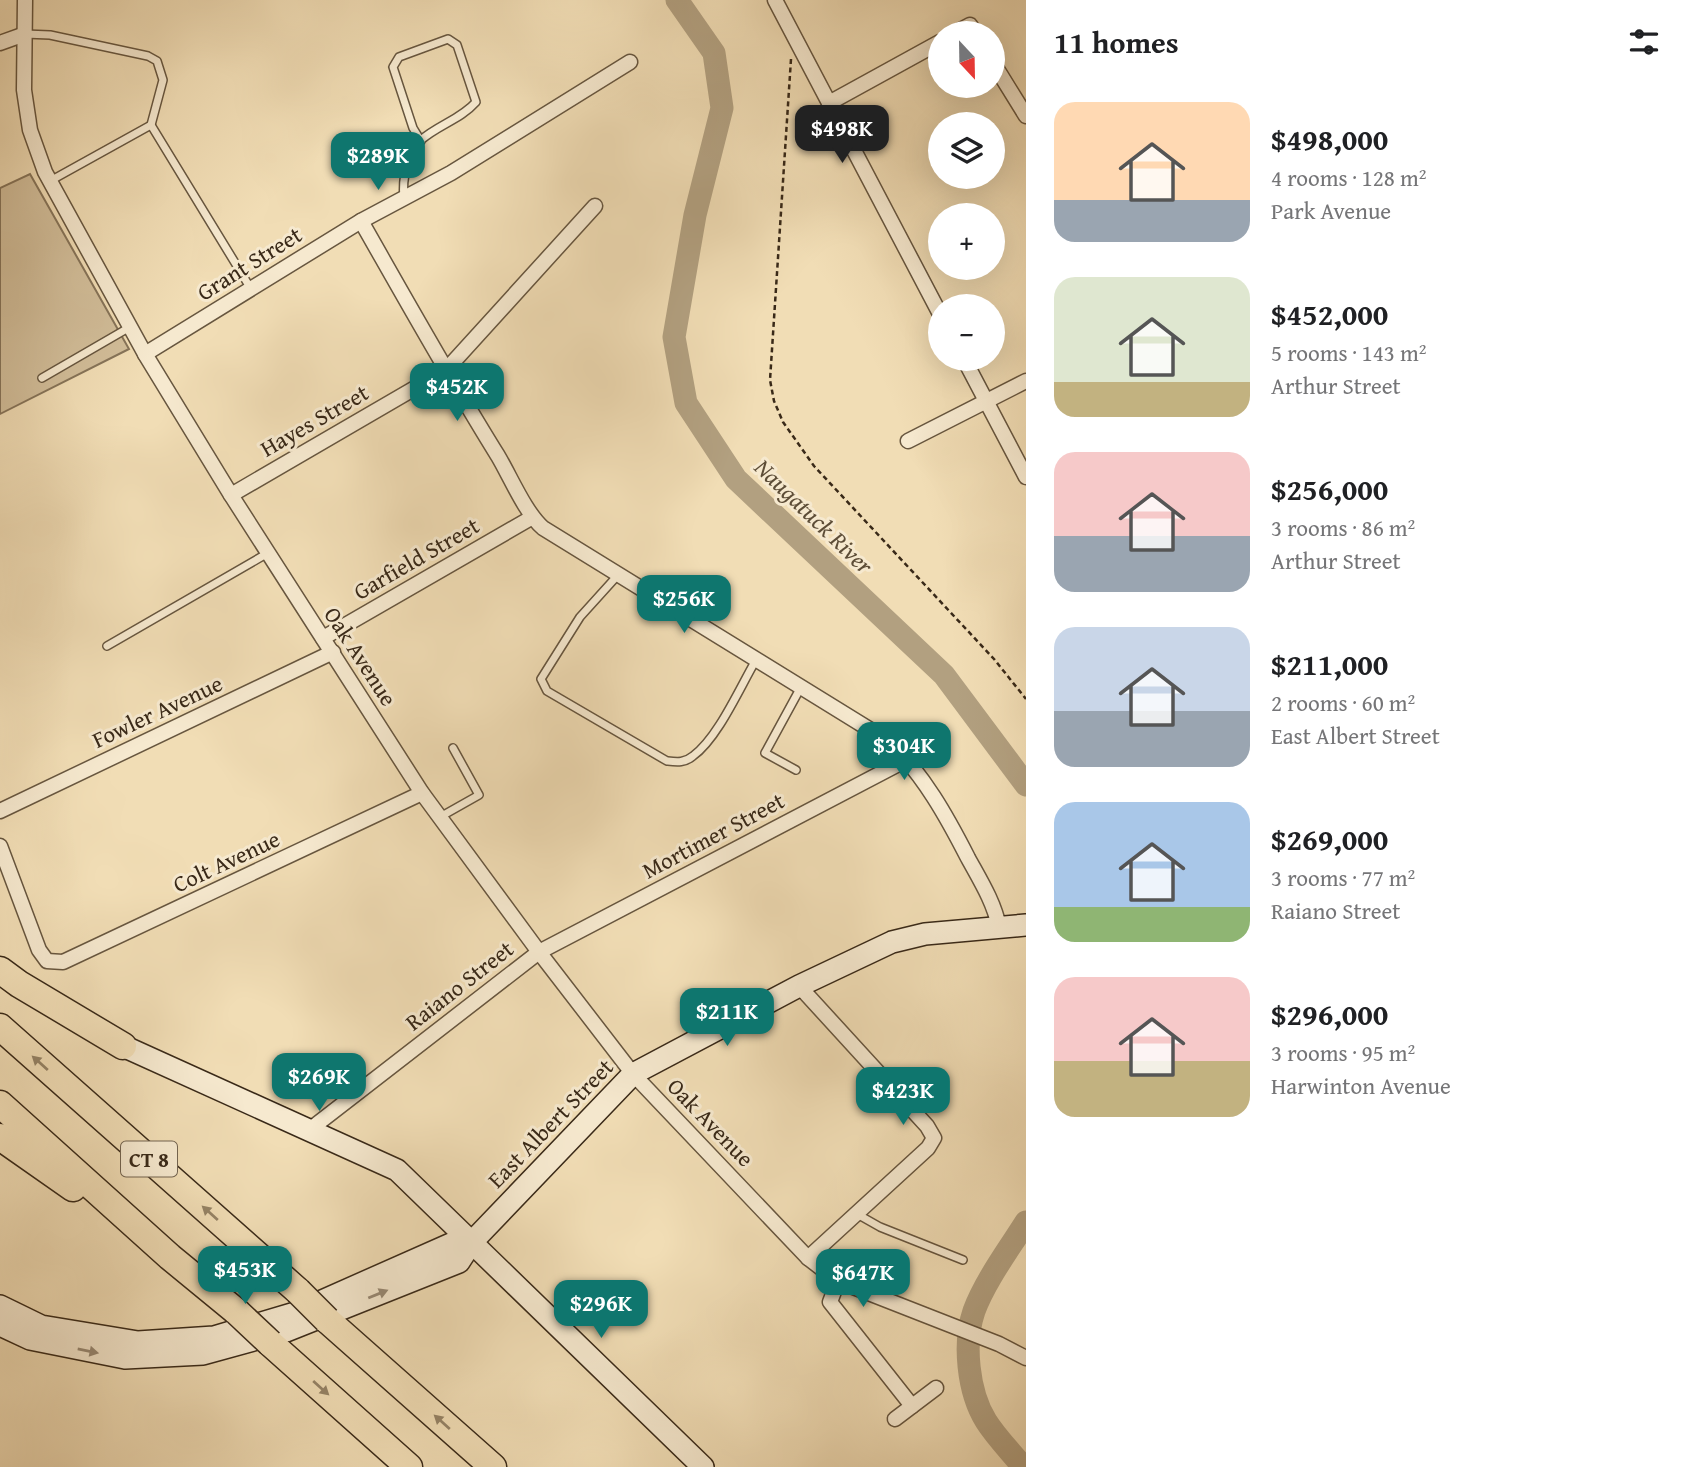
<!DOCTYPE html>
<meta charset="utf-8">
<style>
:root{--surface:#fff;--page:#f2f2f2;--text:#202124;--muted:#757577;--accent:#0f766e}
body{margin:0;font-family:"Gentium Book Plus",serif;background:var(--page);color:var(--text);height:100vh;display:flex;flex-direction:column;font-size:26px;white-space:nowrap}
*{box-sizing:border-box;margin:0}
p{font-size:23px;color:var(--muted)}
.icon{flex:none;width:38px;height:38px;fill:none;stroke:currentColor;stroke-width:2;stroke-linecap:round;stroke-linejoin:round}
.map{position:relative;flex:1;overflow:hidden}
.panel{display:flex;flex-direction:column;background:var(--surface);width:665px}
.panel>*{flex:none}
.needle{width:46px;rotate:158deg}
.buttons{position:absolute;left:928px;top:21px;display:grid;gap:14px}
.buttons a{display:grid;place-items:center;width:77px;height:77px;border-radius:50%;background:var(--surface);box-shadow:0 7px 28px #0002;font-size:35px}
.price{position:absolute;translate:-50% -60px;padding:0 16px;border-radius:14px;background:var(--accent);color:#fff;font-size:23px;line-height:46px;filter:drop-shadow(0 2px 4px #0008)}
.price::after{content:'';position:absolute;left:50%;top:42px;width:21px;height:16px;margin-left:-10px;background:inherit;clip-path:polygon(0 0,100% 0,50% 100%)}
.price.current{background:#222;color:#fff}
ul{padding:0;list-style:none}
li{display:flex;align-items:center;gap:21px;height:175px;padding:0 28px}
li span{display:grid;place-items:center;flex:none;width:196px;height:140px;border-radius:21px;color:#555}
li>.icon{margin-inline-start:auto}
span .icon{width:84px;height:84px;fill:#fffc;stroke-width:1}
li b{font-size:30px}
h2{display:flex;justify-content:space-between;align-items:center;height:84px;padding:0 28px;font-size:30px}
main{display:flex;flex:1;min-height:0}
.map>svg:first-child{display:block}
.green{fill:#d2be9a;stroke:#867459;stroke-width:2}
.lines{fill:none;stroke-linecap:round;stroke-linejoin:round}
.stream{stroke:#827056;stroke-width:3.5}
.river{stroke:#b2a080;stroke-width:23}
.service-casing{stroke:#67563f;stroke-width:10}
.minor-casing{stroke:#67563f;stroke-width:17}
.secondary-casing{stroke:#392918;stroke-width:24}
.motorway-casing{stroke:#392918;stroke-width:29}
.path{stroke:#392918;stroke-width:2.5;stroke-dasharray:5 3.5;stroke-linecap:butt}
.service{stroke:#f6e9cf;stroke-width:7}
.minor{stroke:#f6e9cf;stroke-width:14}
.secondary{stroke:#f6e9cf;stroke-width:21}
.motorway{stroke:#f1ddb5;stroke-width:26}
.motorway-bridge-casing{stroke:#392918;stroke-width:29;stroke-linecap:butt}
.motorway-bridge{stroke:#f1ddb5;stroke-width:26}
.oneway{fill:#958366}
.oneway2{fill:#988974}
.labels{text-anchor:middle;dominant-baseline:central;stroke-width:6;stroke-linejoin:round;paint-order:stroke}
.shield{fill:#f6e9cf;stroke:#72634f;stroke-width:2}
.shield-label{font-size:21px;font-weight:bold;fill:#392918}
.street-label{font-size:23px;fill:#392918;stroke:#f6e9cf}
.water-label{font-size:24px;font-style:italic;fill:#5d4d37;stroke:#f6e9cf}
</style>
<main>
<div class="map">
<svg width="1026" height="1467" viewBox="0 0 1026 1467">
<rect width="100%" height="100%" fill="#f1ddb5"/>
<filter id="stains"><feTurbulence type="fractalNoise" baseFrequency=".00286" numOctaves="4"/><feColorMatrix values="0 0 0 0 .2 0 0 0 0 .09 0 0 0 0 .02 0 0 0 .5 -.17"/></filter>
<radialGradient id="worn" r=".72"><stop offset=".6" stop-color="#630" stop-opacity="0"/><stop offset="1" stop-color="#630" stop-opacity=".3"/></radialGradient>
<polygon class="green" points="30,174 129,349 0,414 0,188"/>
<g class="lines">
<polyline class="stream" points="680,4 689,0"/>
<g class="river">
<polyline points="677,0 714,53 722,108 695,215 674,337 686,403 736,479 944,675 1026,785"/>
<path d="M1023,1467C1011,1452 996,1437 986,1421C968,1392 963,1343 974,1311C985,1281 1009,1249 1026,1222"/>
</g>
<g class="service-casing">
<g id="service">
<polyline points="25,34 50,35 148,56 157,61 163,80 151,125"/>
<polyline points="50,181 151,125 251,289"/>
<path d="M404,197C402,179 407,154 421,140C438,125 461,119 476,102L457,45L448,39L399,57L393,67L413,128L421,141"/>
<polyline points="42,378 130,327"/>
<path d="M618,575L580,617L541,679L547,691L667,761C677,762 685,763 693,756C718,738 740,687 756,660"/>
<polyline points="107,646 268,553"/>
<polyline points="796,770 765,753 801,687"/>
<polyline points="440,817 479,795 453,748"/>
<polyline points="857,1214 880,1227 963,1260"/>
</g>
</g>
<g class="minor-casing">
<g id="minor">
<polyline points="25,0 24,90 30,130 45,172 145,354 231,495 422,793 539,952 633,1074 808,1258 838,1281 999,1344 1026,1358"/>
<polyline points="775,0 940,314"/>
<polyline points="955,33 970,25 975,33"/>
<polyline points="0,43 25,34"/>
<polyline points="992,61 1026,116"/>
<polyline points="829,103 940,42"/>
<path d="M361,221C406,300 450,379 498,456C511,478 525,512 543,528L890,742C924,776 946,815 968,858C980,880 994,902 999,927"/>
<polyline points="145,354 361,221 451,173 630,62"/>
<polyline points="964,359 1026,477"/>
<polyline points="908,441 1026,381"/>
<polyline points="231,495 446,370 595,206"/>
<polyline points="323,638 531,518"/>
<polyline points="0,811 333,652"/>
<polyline points="0,846 39,950 47,961 63,962 422,793"/>
<polyline points="799,986 927,1126 934,1138 928,1148 808,1258"/>
<polyline points="308,1131 539,952 908,759"/>
<polyline points="838,1281 830,1302 912,1406"/>
<polyline points="895,1419 936,1388"/>
</g>
</g>
<g class="secondary-casing">
<g id="secondary">
<polyline points="123,1046 397,1170 703,1467"/>
<polyline points="0,1306 41,1326 138,1342 214,1337 295,1313 453,1243 472,1242"/>
<polyline points="0,1325 30,1339 125,1358 203,1354 286,1331 459,1262 472,1242 633,1074 799,986 892,942 925,934 1026,925"/>
</g>
</g>
<g class="motorway-casing">
<g id="motorway">
<polyline points="0,970 19,984 123,1046"/>
<polyline points="0,1027 298,1291"/>
<polyline points="0,1104 170,1257 237,1312"/>
<polyline points="0,1137 73,1188"/>
<polyline points="327,1320 493,1467"/>
<polyline points="270,1343 409,1467"/>
</g>
</g>
<polyline class="path" points="791,59 770,380 774,401 783,422 814,466 994,659 1026,699"/>
<use href="#service" class="service"/>
<use href="#minor" class="minor"/>
<use href="#secondary" class="secondary"/>
<use href="#motorway" class="motorway"/>
<g class="motorway-bridge-casing">
<g id="motorway-bridge">
<polyline points="298,1291 327,1320"/>
<polyline points="237,1312 270,1343"/>
</g>
</g>
<use href="#motorway-bridge" class="motorway-bridge"/>
</g>
<defs><path id="oneway-solid" d="M-6-.8H1V-3.2L6.5 0L1 3.2V.8H-6Z" transform="scale(1.75)"/></defs>
<g class="oneway">
<use href="#oneway-solid" transform="translate(40 1063) rotate(-138)"/>
<use href="#oneway-solid" transform="translate(210 1213) rotate(-138)"/>
<use href="#oneway-solid" transform="translate(321 1388) rotate(42)"/>
<use href="#oneway-solid" transform="translate(442 1422) rotate(-138)"/>
</g>
<g class="oneway2">
<use href="#oneway-solid" transform="translate(378 1294) rotate(-22)"/>
<use href="#oneway-solid" transform="translate(88 1351) rotate(11)"/>
</g>
<g class="labels">
<rect class="shield" x="121" y="1141.5" width="56" height="35" rx="5"/>
<g class="shield-label">
<text x="149" y="1159">CT 8</text>
</g>
<g class="street-label">
<text transform="translate(249 263) rotate(-32)">Grant Street</text>
<text transform="translate(314 420) rotate(-30)">Hayes Street</text>
<text transform="translate(416 558) rotate(-30)">Garfield Street</text>
<text transform="translate(361 656) rotate(57)">Oak Avenue</text>
<text transform="translate(157 711) rotate(-25)">Fowler Avenue</text>
<text transform="translate(713 835) rotate(-28)">Mortimer Street</text>
<text transform="translate(226 861) rotate(-25)">Colt Avenue</text>
<text transform="translate(459 985) rotate(-38)">Raiano Street</text>
<text transform="translate(711 1122) rotate(46)">Oak Avenue</text>
<text transform="translate(550 1123) rotate(-46)">East Albert Street</text>
</g>
<g class="water-label">
<text transform="translate(814 516) rotate(44)">Naugatuck River</text>
</g>
</g>
<rect width="100%" height="100%" filter="url(#stains)"/>
<rect width="100%" height="100%" fill="url(#worn)"/>
</svg>
<div class="buttons">
<a><svg class="needle" viewBox="-14 -14 28 28"><path d="M0-13l5 13h-10z" fill="#e53935"/><path d="M0 13l5-13h-10z" fill="#757577"/></svg></a>
<a><svg class="icon" aria-label="layers" viewBox="0 0 24 24"><path d="M12 4l9 5-9 5-9-5zM3 14l9 5 9-5"/></svg></a>
<a>+</a>
<a>−</a>
</div>
<b class="price current" style="left:842px;top:165px">$498K</b>
<b class="price" style="left:378px;top:192px">$289K</b>
<b class="price" style="left:457px;top:423px">$452K</b>
<b class="price" style="left:684px;top:635px">$256K</b>
<b class="price" style="left:904px;top:782px">$304K</b>
<b class="price" style="left:727px;top:1048px">$211K</b>
<b class="price" style="left:319px;top:1113px">$269K</b>
<b class="price" style="left:903px;top:1127px">$423K</b>
<b class="price" style="left:245px;top:1306px">$453K</b>
<b class="price" style="left:863px;top:1309px">$647K</b>
<b class="price" style="left:601px;top:1340px">$296K</b>
</div>
<section class="panel">
<h2>11 homes<svg class="icon" aria-label="filters" viewBox="0 0 24 24"><path d="M4 7h16M4 17h16"/><circle cx="9" cy="7" r="2"/><circle cx="15" cy="17" r="2"/></svg></h2>
<ul>
<li><span style="background:linear-gradient(#ffd9b3 70%,#9aa5b1 0)"><svg class="icon" aria-label="home" viewBox="0 0 24 24"><path d="M3 11l9-7 9 7M6 9v11h12V9"/></svg></span><div><b>$498,000</b><p>4 rooms · 128 m²</p><p>Park Avenue</p></div></li>
<li><span style="background:linear-gradient(#dfe7d0 75%,#c2b280 0)"><svg class="icon" aria-label="home" viewBox="0 0 24 24"><path d="M3 11l9-7 9 7M6 9v11h12V9"/></svg></span><div><b>$452,000</b><p>5 rooms · 143 m²</p><p>Arthur Street</p></div></li>
<li><span style="background:linear-gradient(#f6c9c9 60%,#9aa5b1 0)"><svg class="icon" aria-label="home" viewBox="0 0 24 24"><path d="M3 11l9-7 9 7M6 9v11h12V9"/></svg></span><div><b>$256,000</b><p>3 rooms · 86 m²</p><p>Arthur Street</p></div></li>
<li><span style="background:linear-gradient(#c9d6e8 60%,#9aa5b1 0)"><svg class="icon" aria-label="home" viewBox="0 0 24 24"><path d="M3 11l9-7 9 7M6 9v11h12V9"/></svg></span><div><b>$211,000</b><p>2 rooms · 60 m²</p><p>East Albert Street</p></div></li>
<li><span style="background:linear-gradient(#a9c7e8 75%,#8fb573 0)"><svg class="icon" aria-label="home" viewBox="0 0 24 24"><path d="M3 11l9-7 9 7M6 9v11h12V9"/></svg></span><div><b>$269,000</b><p>3 rooms · 77 m²</p><p>Raiano Street</p></div></li>
<li><span style="background:linear-gradient(#f6c9c9 60%,#c2b280 0)"><svg class="icon" aria-label="home" viewBox="0 0 24 24"><path d="M3 11l9-7 9 7M6 9v11h12V9"/></svg></span><div><b>$296,000</b><p>3 rooms · 95 m²</p><p>Harwinton Avenue</p></div></li>
</ul>
</section>
</main>
